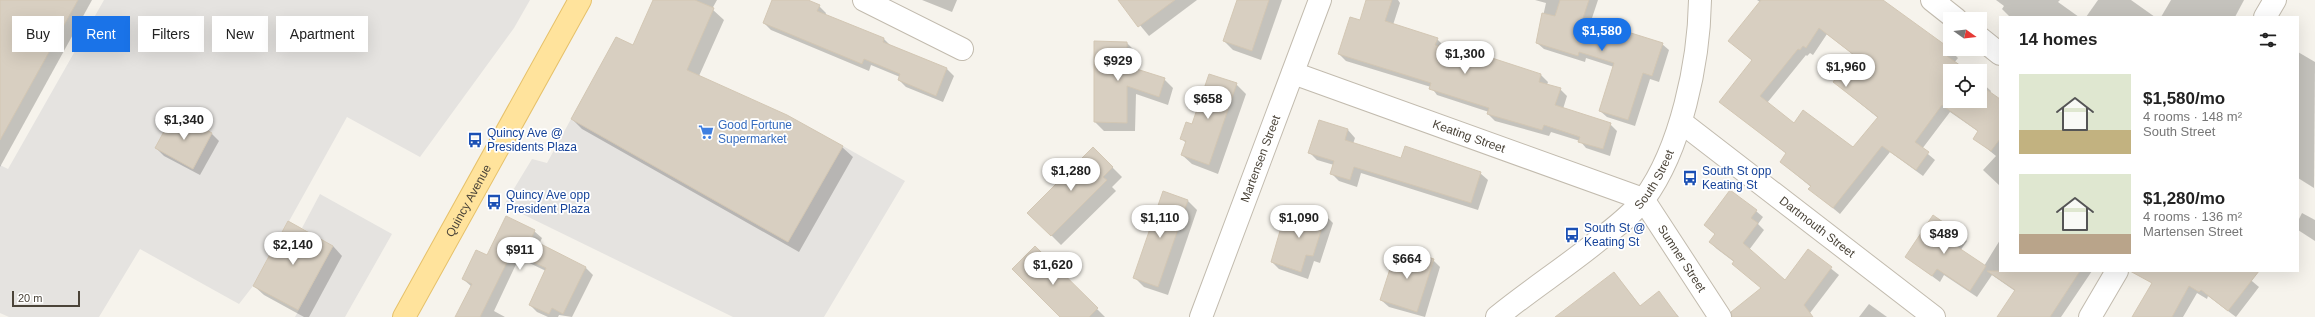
<!DOCTYPE html>
<meta charset="utf-8">
<style>
:root{--surface:#fff;--page:#f6f6f6;--text:#222;--muted:#767676;--accent:#1a73e8}
body{margin:0;font-family:Helvetica,sans-serif;background:var(--page);color:var(--text);height:100vh;display:flex;flex-direction:column;font-size:15px;white-space:nowrap}
*{box-sizing:border-box;margin:0}
p{font-size:13px;color:var(--muted)}
.icon{flex:none;width:22px;height:22px;fill:none;stroke:currentColor;stroke-width:2;stroke-linecap:round;stroke-linejoin:round}
.map{position:relative;flex:1;overflow:hidden}
.details{position:absolute;left:1999px;top:16px;width:300px;height:256px;display:flex;flex-direction:column;background:var(--surface);border-radius:0px;box-shadow:0 4px 16px #0002}
.details>*{flex:none}
.banner{position:absolute;left:12px;top:16px;width:380px;height:36px;display:flex;gap:8px}
.needle{width:26px;rotate:104deg}
.buttons{position:absolute;left:1943px;top:12px;display:grid;gap:8px}
.buttons a{display:grid;place-items:center;width:44px;height:44px;border-radius:0px;background:var(--surface);box-shadow:0 4px 16px #0002;font-size:20px}
.scale{position:absolute;left:12px;bottom:10px;width:68px;box-sizing:border-box;padding-left:4px;border:2px solid #4b4439;border-top:0;font-size:11px;line-height:14px;white-space:nowrap;color:#4b4439;-webkit-text-stroke:3px #fff;paint-order:stroke}
.price{position:absolute;translate:-50% -34px;padding:0 9px;border-radius:14px;background:#fff;color:#222;font-size:13px;line-height:26px;filter:drop-shadow(0 1px 2px #0008)}
.price::after{content:'';position:absolute;left:50%;top:24px;width:12px;height:9px;margin-left:-6px;background:inherit;clip-path:polygon(0 0,100% 0,50% 100%)}
.price.on{background:var(--accent);color:#fff}
ul{padding:0;list-style:none}
li{display:flex;align-items:center;gap:12px;height:100px;padding:0 20px}
li span{display:grid;place-items:center;flex:none;width:112px;height:80px;border-radius:0px;color:#555}
li>.icon{margin-inline-start:auto}
span .icon{width:48px;height:48px;fill:#fffc;stroke-width:1}
li b{font-size:17px}
h2{display:flex;justify-content:space-between;align-items:center;height:48px;padding:0 20px;font-size:17px}
.chip{padding:0 14px;border-radius:0px;background:var(--surface);box-shadow:0 4px 16px #0002;font-size:14px;line-height:36px}
.chip.on{background:var(--accent);color:#fff}
.map>svg:first-child{display:block}
.parking{fill:#e5e3e0}
.shadow{fill:#0003;fill-rule:evenodd}
.building{fill:#d8cfc1;stroke:#d3c7b4;fill-rule:evenodd}
.lines{fill:none;stroke-linecap:round;stroke-linejoin:round}
.minor-casing{stroke:#c2bbae;stroke-width:24}
.major-casing{stroke:#e6c16a;stroke-width:24}
.minor{stroke:#fff;stroke-width:22}
.major{stroke:#ffe39c;stroke-width:22}
.labels{text-anchor:middle;dominant-baseline:central;stroke-width:3.5;stroke-linejoin:round;paint-order:stroke}
.shop-label{font-size:12px;fill:#366cbe;stroke:#fff;text-anchor:start}
.transit-label{font-size:12px;fill:#164399;stroke:#fff;text-anchor:start}
.street-label{font-size:12px;fill:#4b4439;stroke:#fff}
</style>
<div class="map">
<svg width="2315" height="317" viewBox="0 0 2315 317">
<rect width="100%" height="100%" fill="#f6f3ec"/>
<g class="parking">
<polygon points="104,0 530,0 514,28 420,157 347,117 253,286 239,304 140,249 99,317 9,317 0,313 0,165 8,169"/>
<polygon points="571,119 788,242 843,146 905,181 824,317 733,317 504,205 532,159 547,163"/>
<polygon points="320,194 392,234 345,317 295,317 333,246 302,228"/>
</g>
<g class="shadow">
<polygon points="0,0 92,0 0,167"/>
<polygon points="654,0 717,0 712,9 724,20 699,76 842,147 853,157 799,252 582,129 572,119 633,46"/>
<polygon points="773,0 806,0 819,6 826,13 825,16 884,39 890,45 947,69 954,76 943,102 906,87 899,80 900,77 871,65 869,71 771,30 764,23"/>
<polygon points="922,0 957,0 952,12"/>
<polygon points="1119,0 1197,0 1149,36"/>
<polygon points="1238,0 1282,0 1261,60 1233,50 1224,41"/>
<polygon points="1367,0 1398,0 1400,3 1393,25 1437,39 1444,46 1443,49 1491,64 1541,75 1548,82 1547,85 1560,89 1567,96 1563,109 1610,124 1617,131 1610,156 1586,148 1580,141 1551,132 1549,136 1495,121 1488,114 1489,112 1437,95 1431,87 1346,61 1339,54 1361,21"/>
<polygon points="1535,0 1598,0 1591,21 1662,44 1669,50 1659,82 1650,79 1635,126 1607,117 1600,111 1614,67 1586,58 1585,62 1544,49 1537,43 1546,3"/>
<path d="M1757,0H1875L1951,51L1958,58L1954,63L1966,71H1950V101H1980V81L1991,91L1990,93L2000,100V186L1983,170L1996,156L1974,138L1979,132L1950,112L1922,149L1935,160L1923,176L1890,152L1840,214L1817,195L1811,187L1781,162L1787,154L1720,102L1753,61L1736,47L1760,2ZM1827,34L1855,56L1834,82L1878,118L1853,149L1794,124L1767,103L1806,55L1807,56L1810,53L1813,55Z"/>
<polygon points="1996,0 2060,0 2058,2 2079,17 2010,17 2002,9 2004,6"/>
<polygon points="2098,0 2131,0 2155,17 2086,17"/>
<polygon points="2171,0 2244,0 2235,17 2161,17"/>
<polygon points="1127,43 1136,52 1136,70 1164,79 1173,88 1168,105 1136,94 1135,131 1104,131 1095,122"/>
<polygon points="2298,52 2315,62 2314,188 2298,178"/>
<polygon points="1236,84 1246,94 1218,174 1192,164 1182,155 1186,143 1181,138"/>
<polygon points="175,114 212,134 219,141 200,175 164,156 156,148"/>
<polygon points="1320,121 1348,130 1355,138 1353,144 1402,160 1480,173 1488,180 1478,210 1361,173 1357,187 1339,181 1332,174 1334,165 1317,160 1310,153"/>
<polygon points="1093,148 1122,177 1112,187 1116,191 1061,245 1029,213"/>
<polygon points="1188,201 1197,210 1168,295 1144,287 1134,277"/>
<polygon points="1756,211 1763,217 1758,224 1764,230 1749,250 1787,317 1744,317 1766,286 1717,249 1710,242 1716,235 1705,225"/>
<polygon points="2302,213 2315,220 2315,241 2298,230 2298,221"/>
<polygon points="1326,216 1333,223 1320,263 1314,261 1308,279 1279,269 1272,262 1292,228"/>
<polygon points="1933,216 1960,234 1967,241 1960,251 1984,266 2000,240 2000,271 2092,271 2061,317 1998,317 2015,291 1992,275 1977,297 1944,275 1940,282 1906,257"/>
<polygon points="534,231 542,238 539,244 586,268 593,275 572,317 559,315 558,317 548,317 537,312 530,305 546,271 519,258 494,311 505,317 456,317 472,287 463,279 488,256"/>
<polygon points="333,246 342,256 309,317 304,317 264,295 254,286"/>
<polygon points="1035,247 1105,317 1061,317"/>
<polygon points="1808,250 1839,275 1810,313 1787,296"/>
<polygon points="1433,260 1440,267 1425,317 1389,307 1381,300"/>
<polygon points="2159,271 2240,271 2259,287 2236,317 2208,296 2207,299 2197,293 2183,317 2133,317"/>
<polygon points="1614,273 1641,307 1659,293 1679,317 1557,317"/>
<polygon points="1869,304 1887,317 1859,317"/>
</g>
<g class="building">
<polygon points="0,0 78,0 0,140"/>
<polygon points="653,0 695,0 714,8 687,70 787,115 843,146 788,242 571,119 616,37 633,45"/>
<polygon points="772,0 808,0 820,5 817,11 884,38 883,42 947,68 936,96 898,80 900,74 864,59 862,64 763,23"/>
<polygon points="1118,0 1175,0 1138,27"/>
<polygon points="1237,0 1269,0 1252,51 1223,41"/>
<polygon points="1366,0 1392,0 1385,21 1438,38 1435,45 1490,62 1492,58 1541,74 1539,82 1561,88 1555,105 1611,123 1603,149 1578,142 1580,137 1544,125 1542,130 1487,114 1489,108 1429,89 1431,83 1338,54 1350,17 1360,20"/>
<polygon points="1560,0 1589,0 1583,18 1663,43 1652,76 1643,73 1628,120 1599,111 1614,63 1579,52 1578,56 1536,43 1542,13 1555,16"/>
<path d="M1761,0H1883L1952,50L1947,56L1968,71H1950V101H1980V85L2000,99V139L1991,151L1973,139L1978,131L1942,105L1915,142L1929,152L1916,170L1882,146L1833,208L1808,189L1811,186L1780,162L1786,153L1719,102L1752,60L1728,41ZM1819,28L1854,55L1833,82L1878,117L1853,147L1803,110L1794,123L1760,96L1798,49L1800,50L1803,46L1806,48Z"/>
<polygon points="1094,41 1127,42 1127,66 1165,78 1159,97 1127,86 1127,123 1094,122"/>
<polygon points="1209,74 1237,83 1209,165 1181,155 1186,141 1180,139 1186,122 1192,124"/>
<polygon points="174,113 212,133 193,169 155,148"/>
<polygon points="1319,120 1348,129 1345,140 1401,158 1405,146 1481,172 1471,203 1354,167 1350,180 1330,174 1334,161 1308,153"/>
<polygon points="1093,147 1113,167 1103,177 1107,180 1051,236 1027,213"/>
<polygon points="1730,190 1757,210 1751,218 1758,223 1743,243 1785,280 1808,249 1832,267 1804,305 1813,317 1732,317 1731,312 1761,288 1732,264 1734,261 1709,242 1715,234 1704,225"/>
<polygon points="1163,191 1188,200 1158,287 1133,278"/>
<polygon points="1298,206 1326,215 1313,256 1306,255 1301,272 1271,262 1282,224 1291,227"/>
<polygon points="1933,215 1960,234 1953,244 1986,266 1970,291 1937,269 1932,276 1905,257"/>
<polygon points="506,216 535,230 531,239 586,267 563,314 552,308 549,314 529,305 546,268 512,252 480,317 455,317 472,284 462,279 476,250 487,255"/>
<polygon points="288,221 333,246 298,310 253,286"/>
<polygon points="1035,246 1098,308 1089,317 1060,317 1012,269"/>
<polygon points="1397,247 1434,259 1417,312 1380,300"/>
<polygon points="1987,271 2080,271 2050,317 1997,317 2015,290"/>
<polygon points="2130,271 2259,271 2228,311 2201,290 2199,292 2189,286 2172,317 2132,317 2152,283"/>
<polygon points="1614,272 1640,306 1659,291 1678,317 1555,317"/>
</g>
<g class="lines">
<g class="minor-casing">
<g id="minor">
<polyline points="864,0 962,49"/>
<polyline points="1932,0 1956,19"/>
<polyline points="2265,17 2275,0"/>
<polyline points="1980,38 2000,54"/>
<path id="s1" d="M1293,73L1643,199L1720,317"/>
<path id="s2" d="M1681,122L1934,317"/>
<path id="s3" d="M1201,317L1320,0"/>
<path id="s4" d="M1497,317C1530,290 1566,267 1599,240C1614,228 1632,215 1644,199C1681,149 1699,62 1700,0"/>
<polyline points="2090,317 2117,271"/>
</g>
</g>
<g class="major-casing">
<g id="major">
<path id="s5" d="M404,317L580,0"/>
</g>
</g>
<use href="#minor" class="minor"/>
<use href="#major" class="major"/>
</g>
<defs>
<g id="supermarket-bare" transform="scale(1.2)"><path d="M-6-5.5h2.5l.6 2H6L4.5 2H-2.5L-4.4-4H-6ZM-1.5 3.2a1.3 1.3 0 1 0 .1 0ZM3 3.2a1.3 1.3 0 1 0 .1 0Z" fill="#3f7fe0" stroke="#fff" stroke-width="2.5" paint-order="stroke"/></g>
<g id="bus-bare" transform="scale(1.2)"><path d="M-5-6H5V4H4V6H2V4H-2V6H-4V4H-5ZM-3.5-4V0h7V-4ZM-3.5 1.2v1.5H-2V1.2ZM2 1.2v1.5H3.5V1.2Z" fill="#1a4fb4" stroke="#fff" stroke-width="2.5" paint-order="stroke"/></g>
</defs>
<g fill-rule="evenodd">
<use href="#supermarket-bare" x="706" y="132"/>
<use href="#bus-bare" x="475" y="140"/>
<use href="#bus-bare" x="1690" y="178"/>
<use href="#bus-bare" x="494" y="202"/>
<use href="#bus-bare" x="1572" y="235"/>
</g>
<g class="labels">
<g class="shop-label">
<text x="718" y="125">Good Fortune<tspan x="718" dy="14">Supermarket</tspan></text>
</g>
<g class="transit-label">
<text x="487" y="133">Quincy Ave @<tspan x="487" dy="14">Presidents Plaza</tspan></text>
<text x="1702" y="171">South St opp<tspan x="1702" dy="14">Keating St</tspan></text>
<text x="506" y="195">Quincy Ave opp<tspan x="506" dy="14">President Plaza</tspan></text>
<text x="1584" y="228">South St @<tspan x="1584" dy="14">Keating St</tspan></text>
</g>
<g class="street-label">
<text stroke="none"><textPath href="#s1" startOffset="187">Keating Street</textPath></text>
<text stroke="none"><textPath href="#s3" startOffset="169">Martensen Street</textPath></text>
<text stroke="none"><textPath href="#s4" startOffset="211">South Street</textPath></text>
<text stroke="none"><textPath href="#s5" startOffset="133">Quincy Avenue</textPath></text>
<text stroke="none"><textPath href="#s2" startOffset="172">Dartmouth Street</textPath></text>
<text stroke="none"><textPath href="#s1" startOffset="443">Sumner Street</textPath></text>
</g>
</g>
</svg>
<div class="buttons">
<a><svg class="needle" viewBox="-14 -14 28 28"><path d="M0-13l5 13h-10z" fill="#e53935"/><path d="M0 13l5-13h-10z" fill="#767676"/></svg></a>
<a><svg class="icon" aria-label="locate" viewBox="0 0 24 24"><circle cx="12" cy="12" r="6"/><path d="M12 2v4M12 18v4M2 12h4M18 12h4"/></svg></a>
</div>
<div class="scale">20 m</div>
<b class="price on" style="left:1602px;top:52px">$1,580</b>
<b class="price" style="left:1465px;top:75px">$1,300</b>
<b class="price" style="left:1118px;top:82px">$929</b>
<b class="price" style="left:1846px;top:88px">$1,960</b>
<b class="price" style="left:1208px;top:120px">$658</b>
<b class="price" style="left:184px;top:141px">$1,340</b>
<b class="price" style="left:1071px;top:192px">$1,280</b>
<b class="price" style="left:1160px;top:239px">$1,110</b>
<b class="price" style="left:1299px;top:239px">$1,090</b>
<b class="price" style="left:1944px;top:255px">$489</b>
<b class="price" style="left:293px;top:266px">$2,140</b>
<b class="price" style="left:520px;top:271px">$911</b>
<b class="price" style="left:1407px;top:280px">$664</b>
<b class="price" style="left:1053px;top:286px">$1,620</b>
<div class="banner">
<a class="chip">Buy</a>
<a class="chip on">Rent</a>
<a class="chip">Filters</a>
<a class="chip">New</a>
<a class="chip">Apartment</a>
</div>
<section class="details">
<h2>14 homes<svg class="icon" aria-label="filters" viewBox="0 0 24 24"><path d="M4 7h16M4 17h16"/><circle cx="9" cy="7" r="2"/><circle cx="15" cy="17" r="2"/></svg></h2>
<ul>
<li><span style="background:linear-gradient(#dfe7d0 70%,#c2b280 0)"><svg class="icon" aria-label="home" viewBox="0 0 24 24"><path d="M3 11l9-7 9 7M6 9v11h12V9"/></svg></span><div><b>$1,580/mo</b><p>4 rooms · 148 m²</p><p>South Street</p></div></li>
<li><span style="background:linear-gradient(#dfe7d0 75%,#b9a48a 0)"><svg class="icon" aria-label="home" viewBox="0 0 24 24"><path d="M3 11l9-7 9 7M6 9v11h12V9"/></svg></span><div><b>$1,280/mo</b><p>4 rooms · 136 m²</p><p>Martensen Street</p></div></li>
</ul>
</section>
</div>
